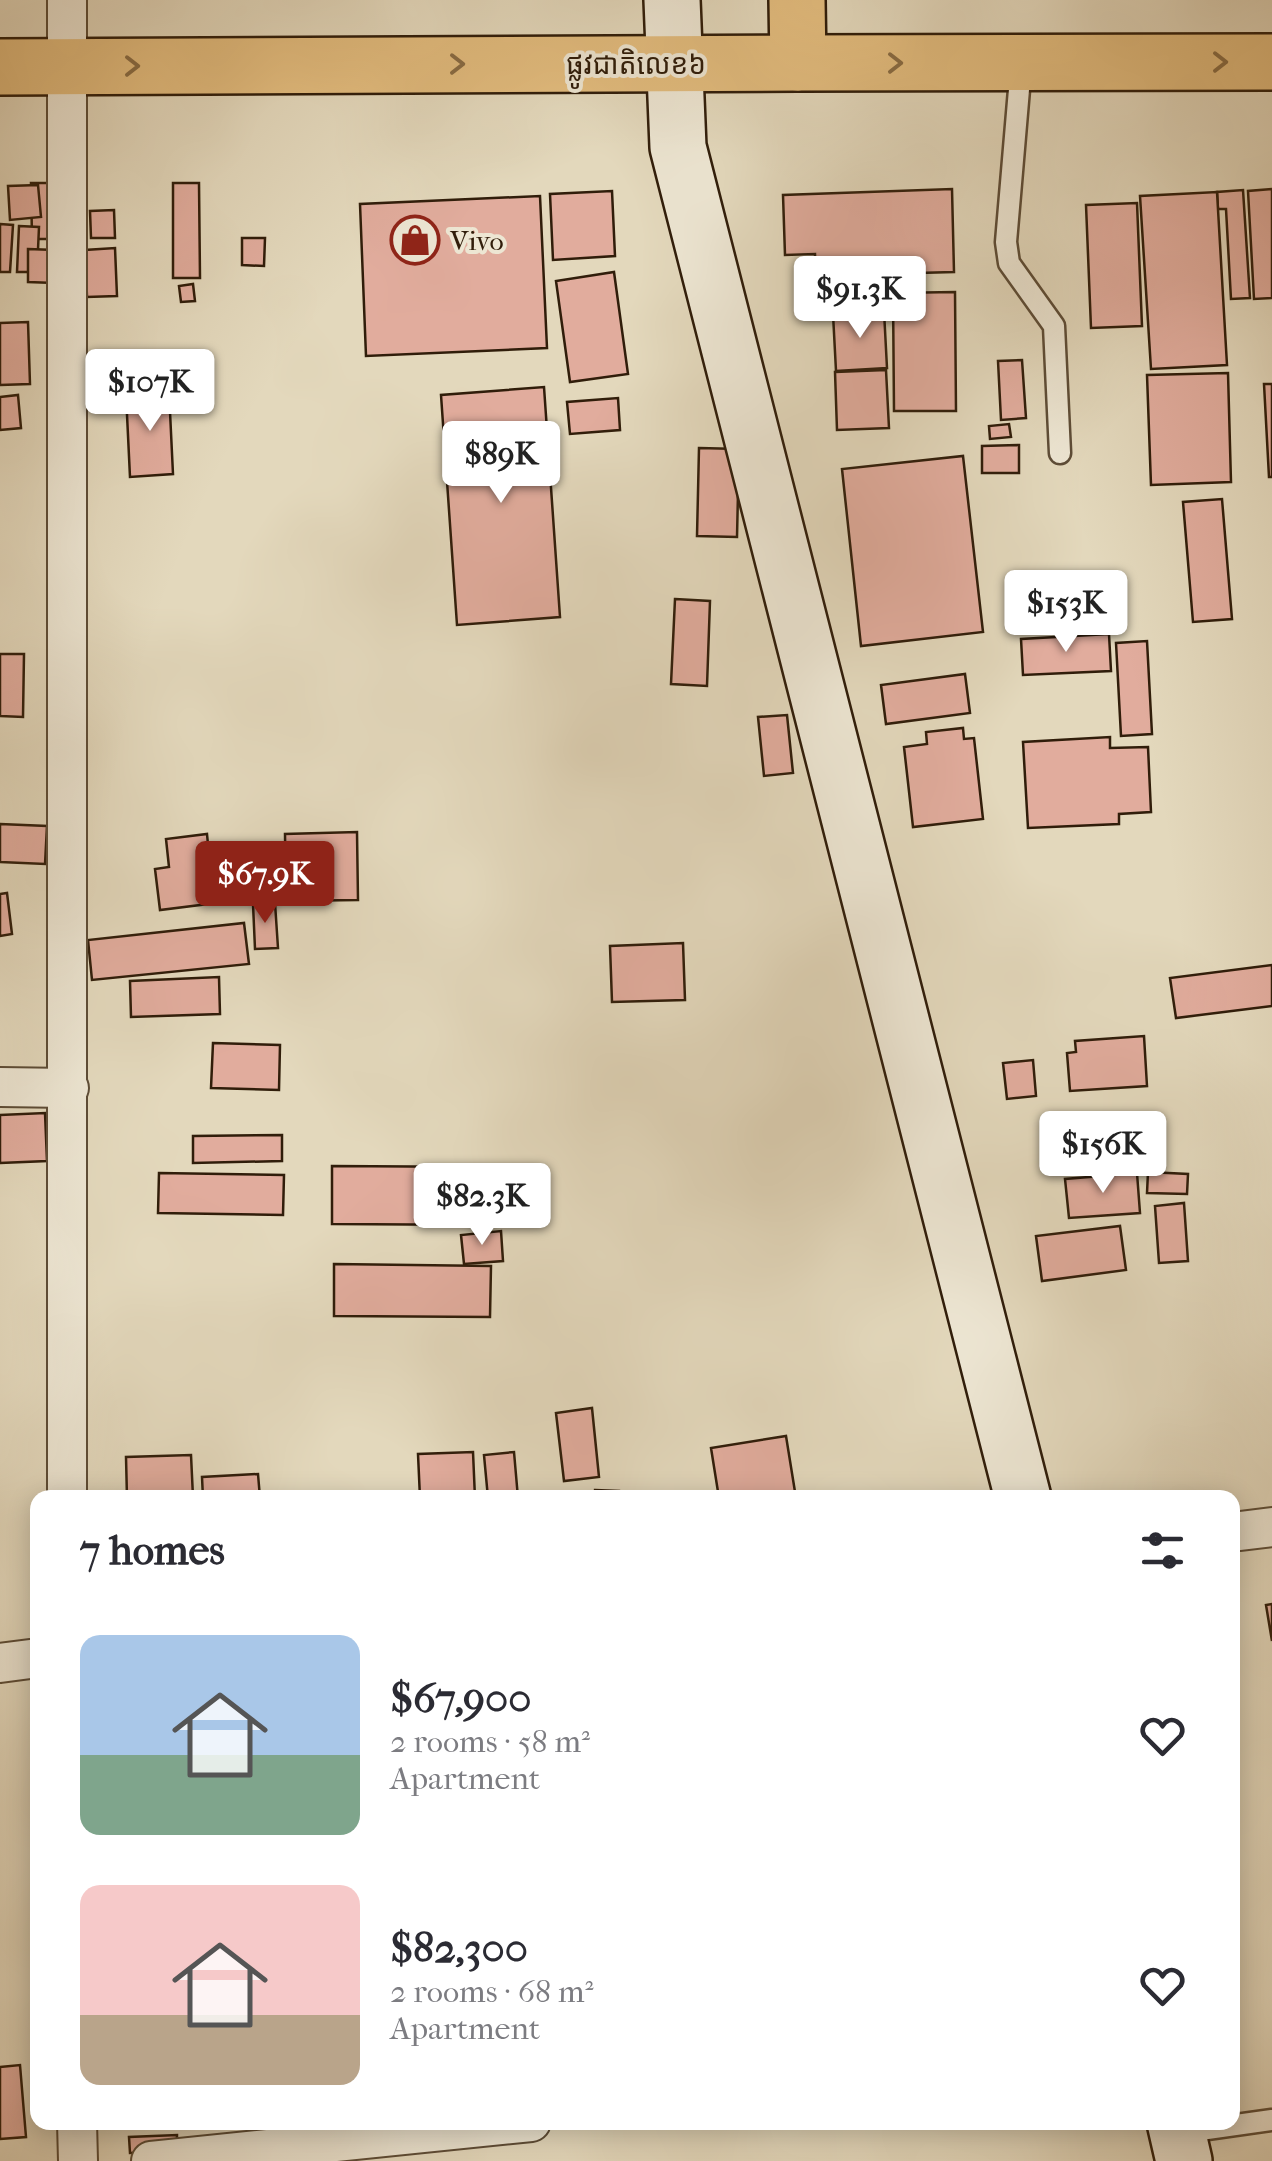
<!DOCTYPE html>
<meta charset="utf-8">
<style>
:root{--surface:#fff;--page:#f2f2f3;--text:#2b2b33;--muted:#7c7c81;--accent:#8f2418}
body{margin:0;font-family:"IM FELL French Canon","Noto Sans Khmer",serif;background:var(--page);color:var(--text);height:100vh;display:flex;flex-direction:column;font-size:38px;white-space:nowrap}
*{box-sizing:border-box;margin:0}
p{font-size:32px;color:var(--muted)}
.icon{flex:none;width:55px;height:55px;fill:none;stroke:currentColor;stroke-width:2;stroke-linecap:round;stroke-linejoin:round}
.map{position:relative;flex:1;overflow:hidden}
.sheet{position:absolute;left:30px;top:1490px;width:1210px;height:640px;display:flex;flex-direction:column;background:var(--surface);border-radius:20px;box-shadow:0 5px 25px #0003}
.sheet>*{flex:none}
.price{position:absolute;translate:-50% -85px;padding:0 22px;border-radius:10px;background:#fff;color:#222;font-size:32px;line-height:65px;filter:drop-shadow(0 2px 5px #0008)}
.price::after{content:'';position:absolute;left:50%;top:60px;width:30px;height:22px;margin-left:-15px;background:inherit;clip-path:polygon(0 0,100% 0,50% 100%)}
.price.selected{background:var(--accent);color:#fff}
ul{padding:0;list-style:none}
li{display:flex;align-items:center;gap:30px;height:250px;padding:0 50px}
li span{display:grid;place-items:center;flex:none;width:280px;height:200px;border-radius:20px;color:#555}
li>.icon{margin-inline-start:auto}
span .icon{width:120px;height:120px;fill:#fffc;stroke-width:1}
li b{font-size:42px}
h2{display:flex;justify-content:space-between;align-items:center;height:120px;padding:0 50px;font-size:42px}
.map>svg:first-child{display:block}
.building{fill:#e1ac9d;stroke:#301d0a;stroke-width:2.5}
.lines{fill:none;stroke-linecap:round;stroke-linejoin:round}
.lane-casing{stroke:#5d4c36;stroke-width:25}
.street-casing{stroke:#5d4c36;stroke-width:42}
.secondary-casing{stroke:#301d0a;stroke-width:60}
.primary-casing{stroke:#301d0a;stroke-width:60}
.highway-casing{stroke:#301d0a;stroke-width:60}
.lane{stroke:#ede6d3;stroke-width:20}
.street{stroke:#ede6d3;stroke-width:38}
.secondary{stroke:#ede6d3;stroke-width:55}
.primary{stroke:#e2bc7e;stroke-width:55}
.highway{stroke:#e2bc7e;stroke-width:55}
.oneway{stroke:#896c44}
.labels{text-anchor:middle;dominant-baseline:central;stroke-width:8;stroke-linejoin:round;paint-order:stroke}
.street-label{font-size:28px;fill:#301d0a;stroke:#ede6d3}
.poi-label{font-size:28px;fill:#301d0a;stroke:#ede6d3;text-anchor:start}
</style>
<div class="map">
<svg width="1272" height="2161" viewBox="0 0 1272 2161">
<rect width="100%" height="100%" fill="#e3d8bc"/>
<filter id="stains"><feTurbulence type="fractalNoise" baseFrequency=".002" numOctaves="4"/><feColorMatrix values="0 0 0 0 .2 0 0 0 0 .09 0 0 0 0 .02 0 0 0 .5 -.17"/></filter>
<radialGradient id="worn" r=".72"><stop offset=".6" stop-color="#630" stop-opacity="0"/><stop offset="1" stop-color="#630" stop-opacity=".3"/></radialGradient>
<g class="building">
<polygon points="31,183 56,183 58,239 32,239"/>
<polygon points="173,183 199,183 200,278 173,278"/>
<polygon points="38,185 41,217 10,220 8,186"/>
<polygon points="952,189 954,272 879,274 880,294 816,296 815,254 785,255 783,195"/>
<polygon points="1272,189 1272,298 1254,299 1248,191"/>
<polygon points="1243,190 1250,298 1231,299 1226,209 1218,209 1217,192"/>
<polygon points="612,191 615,256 553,260 550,194"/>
<polygon points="1217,192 1227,365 1151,369 1140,196"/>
<polygon points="540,196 547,348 366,356 360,204"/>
<polygon points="1137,203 1142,326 1091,328 1086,205"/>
<polygon points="114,210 115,238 91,238 90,211"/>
<polygon points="0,224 13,225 10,272 0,272"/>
<polygon points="19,226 39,227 37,272 17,272"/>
<polygon points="242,238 265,238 264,266 242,265"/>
<polygon points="115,248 117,296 87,297 85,250"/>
<polygon points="28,249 55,250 54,283 28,282"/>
<polygon points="614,272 628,374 570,382 556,281"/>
<polygon points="193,284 195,301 181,302 179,286"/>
<polygon points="955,292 956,411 894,411 893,293"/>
<polygon points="884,311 887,368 836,371 833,314"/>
<polygon points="28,322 30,384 0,385 0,323"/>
<polygon points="1022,360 1026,418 1001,420 998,361"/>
<polygon points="886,370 889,428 837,430 835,372"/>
<polygon points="1228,373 1231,482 1151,485 1147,375"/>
<polygon points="1264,384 1272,384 1272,477 1269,477"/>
<polygon points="544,387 560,617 457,625 441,395"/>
<polygon points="169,391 173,474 130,477 126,394"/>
<polygon points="18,395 21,428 0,430 0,397"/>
<polygon points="618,398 620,430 570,434 567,402"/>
<polygon points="1009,424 1011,437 990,439 989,426"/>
<polygon points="1019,445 1019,473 982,473 982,446"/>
<polygon points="699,448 739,449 737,537 697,536"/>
<polygon points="963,456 983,632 861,646 842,469"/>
<polygon points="1222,499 1232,619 1193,622 1183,502"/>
<polygon points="675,599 710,601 707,686 671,684"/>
<polygon points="1109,634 1111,671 1023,675 1021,639"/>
<polygon points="1147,641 1152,734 1121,736 1116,643"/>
<polygon points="0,654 24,654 23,717 0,716"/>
<polygon points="965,674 970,713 886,724 881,685"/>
<polygon points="787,715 793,773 764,776 758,717"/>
<polygon points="963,728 964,739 974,738 983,819 913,827 904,747 927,744 926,732"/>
<polygon points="1110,737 1110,748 1148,747 1151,812 1119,814 1119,824 1028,828 1023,742"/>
<polygon points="0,824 47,826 45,864 0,862"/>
<polygon points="357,832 358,900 286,901 285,834"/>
<polygon points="207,834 209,855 242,851 245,872 261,870 265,897 160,910 155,869 169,867 166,839"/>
<polygon points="7,893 12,934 0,936 0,894"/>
<polygon points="275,903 278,948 255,949 253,904"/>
<polygon points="244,923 249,964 92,980 88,940"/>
<polygon points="683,943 685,1000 612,1002 610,946"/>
<polygon points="1272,965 1272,1006 1176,1018 1170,978"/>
<polygon points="219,977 220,1014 131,1017 130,981"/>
<polygon points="1144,1036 1147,1086 1070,1091 1067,1053 1076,1052 1075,1041"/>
<polygon points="213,1043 280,1045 279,1090 211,1088"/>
<polygon points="1033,1060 1036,1096 1007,1099 1003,1063"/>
<polygon points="45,1113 47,1161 0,1163 0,1115"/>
<polygon points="282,1135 282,1161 193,1163 193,1136"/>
<polygon points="332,1166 492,1167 492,1225 332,1224"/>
<polygon points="1148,1172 1188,1174 1187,1194 1147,1193"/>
<polygon points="159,1173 284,1175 283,1215 158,1213"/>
<polygon points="1137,1173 1140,1213 1069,1218 1065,1179"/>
<polygon points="1184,1203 1188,1261 1159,1263 1155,1206"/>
<polygon points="1120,1226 1126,1270 1042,1281 1036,1236"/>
<polygon points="501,1231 503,1261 464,1264 461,1235"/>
<polygon points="334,1264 491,1266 490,1317 334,1316"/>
<polygon points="592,1408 599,1477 564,1481 556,1413"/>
<polygon points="786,1436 796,1498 719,1498 711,1448"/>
<polygon points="473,1452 475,1498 420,1498 418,1454"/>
<polygon points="514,1452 518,1498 488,1498 484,1455"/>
<polygon points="191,1455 193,1497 127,1498 126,1457"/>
<polygon points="258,1474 260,1498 203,1498 202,1477"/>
<polygon points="595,1490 619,1491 619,1498 594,1498"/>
<polygon points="1272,1604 1272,1641 1266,1605"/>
<polygon points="20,2065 26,2137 0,2139 0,2067"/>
<polygon points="111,2122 188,2122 188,2123 112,2128"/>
<polygon points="177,2135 177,2151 130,2153 129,2137"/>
</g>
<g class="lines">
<g class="lane-casing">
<g id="lane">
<polyline points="1021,66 1006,242 1009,263 1054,326 1060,453"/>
<polyline points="1179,2133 1272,2120"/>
</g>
</g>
<g class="street-casing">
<g id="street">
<polyline points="67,0 67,1498"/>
<polyline points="0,1087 69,1088"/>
<polyline points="1232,1532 1272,1527"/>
<polyline points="0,1663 38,1658"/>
<polyline points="77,2122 78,2161"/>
<polyline points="151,2161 531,2122"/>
</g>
</g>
<g class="secondary-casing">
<g id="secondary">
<polyline points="672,0 678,147 1023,1498"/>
<polyline points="1175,2122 1184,2161"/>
</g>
</g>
<g class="primary-casing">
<polyline id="primary" points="798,63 1272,62"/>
</g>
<g class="highway-casing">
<polyline id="highway" points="0,67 798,63 797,0"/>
</g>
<use href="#lane" class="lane"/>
<use href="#street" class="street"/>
<use href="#secondary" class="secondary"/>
<use href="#primary" class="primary"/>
<use href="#highway" class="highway"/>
</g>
<defs><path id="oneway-chevron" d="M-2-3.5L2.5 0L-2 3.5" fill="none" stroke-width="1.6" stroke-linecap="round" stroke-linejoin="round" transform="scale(2.5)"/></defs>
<g class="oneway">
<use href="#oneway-chevron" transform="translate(1220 62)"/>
<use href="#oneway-chevron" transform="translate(895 63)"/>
<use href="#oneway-chevron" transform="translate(457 64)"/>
<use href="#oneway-chevron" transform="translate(132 66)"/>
</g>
<defs>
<g id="shop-ring" transform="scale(2.5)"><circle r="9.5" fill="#ede6d3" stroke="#8f2418" stroke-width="1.5"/><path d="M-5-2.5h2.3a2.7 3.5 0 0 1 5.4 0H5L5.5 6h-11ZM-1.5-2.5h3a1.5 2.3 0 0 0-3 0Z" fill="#8f2418"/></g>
</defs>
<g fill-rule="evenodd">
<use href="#shop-ring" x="415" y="240"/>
</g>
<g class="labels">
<g class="street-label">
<text x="636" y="64">ផ្លូវជាតិលេខ៦</text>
</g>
<g class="poi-label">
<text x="450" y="240">Vivo</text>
</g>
</g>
<rect width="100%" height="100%" filter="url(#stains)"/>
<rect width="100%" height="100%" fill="url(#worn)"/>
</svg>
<b class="price" style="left:860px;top:341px">$91.3K</b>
<b class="price" style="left:150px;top:434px">$107K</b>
<b class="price" style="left:501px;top:506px">$89K</b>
<b class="price" style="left:1066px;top:655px">$153K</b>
<b class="price selected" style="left:265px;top:926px">$67.9K</b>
<b class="price" style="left:1103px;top:1196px">$156K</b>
<b class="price" style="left:482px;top:1248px">$82.3K</b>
<section class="sheet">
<h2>7 homes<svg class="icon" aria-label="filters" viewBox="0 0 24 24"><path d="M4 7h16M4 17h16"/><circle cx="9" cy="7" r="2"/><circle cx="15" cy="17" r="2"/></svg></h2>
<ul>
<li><span style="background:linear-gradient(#a9c7e8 60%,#7fa58c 0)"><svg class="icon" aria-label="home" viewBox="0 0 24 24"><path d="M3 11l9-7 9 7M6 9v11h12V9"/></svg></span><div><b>$67,900</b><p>2 rooms · 58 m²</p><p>Apartment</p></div><svg class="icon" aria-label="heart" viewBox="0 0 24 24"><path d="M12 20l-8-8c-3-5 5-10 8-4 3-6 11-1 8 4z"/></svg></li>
<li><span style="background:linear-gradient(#f6c9c9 65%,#b9a48a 0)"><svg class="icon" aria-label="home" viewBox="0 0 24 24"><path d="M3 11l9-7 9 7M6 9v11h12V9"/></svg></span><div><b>$82,300</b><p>2 rooms · 68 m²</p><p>Apartment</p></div><svg class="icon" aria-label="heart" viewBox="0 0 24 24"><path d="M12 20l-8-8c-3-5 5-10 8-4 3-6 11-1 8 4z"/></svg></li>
</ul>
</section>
</div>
